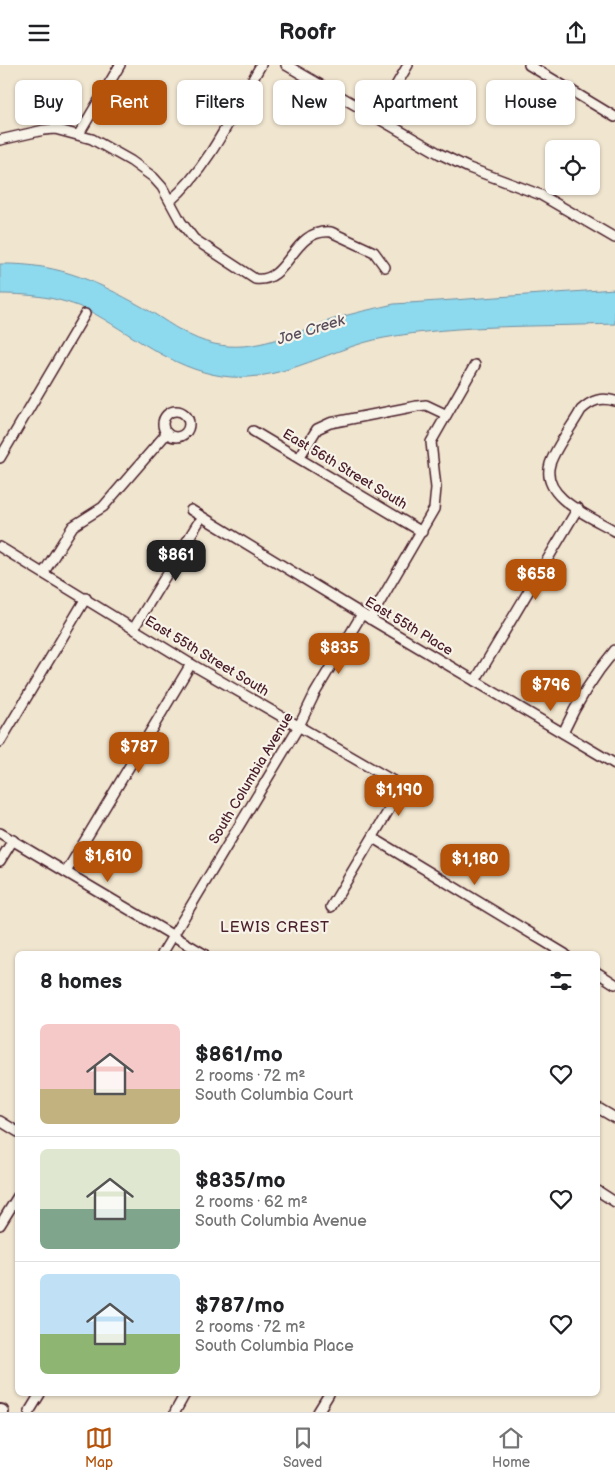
<!DOCTYPE html>
<meta charset="utf-8">
<style>
:root{--surface:#fff;--page:#f6f6f6;--text:#202124;--muted:#757577;--line:#e0e0e0;--accent:#b45309}
body{margin:0;font-family:"Balsamiq Sans",sans-serif;background:var(--page);color:var(--text);height:100vh;display:flex;flex-direction:column;font-size:19px;white-space:nowrap}
*{box-sizing:border-box;margin:0}
p{font-size:16px;color:var(--muted)}
.icon{flex:none;width:28px;height:28px;fill:none;stroke:currentColor;stroke-width:2;stroke-linecap:round;stroke-linejoin:round}
.map{position:relative;flex:1;overflow:hidden}
.side{position:absolute;left:15px;top:886px;width:585px;height:445px;display:flex;flex-direction:column;background:var(--surface);border-radius:8px;box-shadow:0 1px 4px #0004}
.side>*{flex:none}
.guide{position:absolute;left:15px;top:15px;width:585px;height:45px;display:flex;gap:10px}
.buttons{position:absolute;left:545px;top:75px;display:grid;gap:10px}
.buttons a{display:grid;place-items:center;width:55px;height:55px;border-radius:8px;background:var(--surface);box-shadow:0 1px 4px #0004;font-size:25px}
.price{position:absolute;translate:-50% -42px;padding:0 11px;border-radius:10px;background:var(--accent);color:#fff;font-size:16px;line-height:32px;filter:drop-shadow(0 1px 2px #0008)}
.price::after{content:'';position:absolute;left:50%;top:30px;width:15px;height:11px;margin-left:-8px;background:inherit;clip-path:polygon(0 0,100% 0,50% 100%)}
.price.active{background:#222;color:#fff}
ul{padding:0;list-style:none}
li{display:flex;align-items:center;gap:15px;height:125px;padding:0 25px}
li+li{border-top:1px solid var(--line)}
li span{display:grid;place-items:center;flex:none;width:140px;height:100px;border-radius:8px;color:#555}
li>.icon{margin-inline-start:auto}
span .icon{width:60px;height:60px;fill:#fffc;stroke-width:1}
li b{font-size:21px}
h2{display:flex;justify-content:space-between;align-items:center;height:60px;padding:0 25px;font-size:21px}
.pill{padding:0 18px;border-radius:8px;background:var(--surface);box-shadow:0 1px 4px #0004;font-size:18px;line-height:45px}
.pill.active{background:var(--accent);color:#fff}
header{display:flex;justify-content:space-between;align-items:center;height:65px;padding:0 25px;background:var(--surface);font-size:22px;font-weight:700}
.menu{display:flex;justify-content:space-around;align-items:center;height:70px;border-top:1px solid var(--line);background:var(--surface);font-size:14px;color:var(--muted)}
.menu a{display:grid;justify-items:center;gap:2px}
.menu .active{color:var(--accent)}
.map>svg:first-child{display:block}
.water{fill:#8dd9ee;stroke:#728fa0}
.lines{fill:none;stroke-linecap:round;stroke-linejoin:round}
.street-casing{stroke:#4a1f2b;stroke-width:12}
.secondary-casing{stroke:#4a1f2b;stroke-width:18}
.street{stroke:#f7f3e8;stroke-width:9}
.secondary{stroke:#f7f3e8;stroke-width:14}
.labels{text-anchor:middle;dominant-baseline:central;stroke-width:4.5;stroke-linejoin:round;paint-order:stroke}
.street-label{font-size:14px;fill:#4a1f2b;stroke:#f7f3e8}
.water-label{font-size:15px;font-style:italic;fill:#5b4e5c;stroke:#f7f3e8}
.neighbourhood-label{font-size:15px;letter-spacing:1px;fill:#4a1f2b;stroke:#f7f3e8}
</style>
<header><svg class="icon" aria-label="menu" viewBox="0 0 24 24"><path d="M4 6h16M4 12h16M4 18h16"/></svg>Roofr<svg class="icon" aria-label="share" viewBox="0 0 24 24"><path d="M12 15V3M7 8l5-5 5 5M5 13v7h14v-7"/></svg></header>
<div class="map">
<svg width="615" height="1347" viewBox="0 0 615 1347">
<rect width="100%" height="100%" fill="#f0e5cf"/>
<filter id="ink" filterUnits="userSpaceOnUse"><feTurbulence type="fractalNoise" baseFrequency=".02" numOctaves="2"/><feDisplacementMap in="SourceGraphic" scale="10" xChannelSelector="R" yChannelSelector="G"/><feConvolveMatrix kernelMatrix="1 2 1 2 8 2 1 2 1" color-interpolation-filters="sRGB"/></filter>
<g filter="url(#ink)">
<path class="water" d="M0,199C62,198 100,218 153,248C172,260 191,274 214,279C255,288 293,268 331,255C352,248 373,244 394,239L615,224V259C539,262 460,259 384,273C333,282 285,316 231,312C179,308 139,274 95,249C66,233 33,229 0,229Z"/>
<g class="lines">
<g class="street-casing">
<g id="street">
<polyline points="286,0 440,89 469,103 541,130 615,173"/>
<polyline points="529,0 615,52"/>
<polyline points="377,53 408,0"/>
<polyline points="79,69 120,0"/>
<path d="M0,75L44,65L55,64L92,74L131,96L153,112L162,122L181,157L194,174L255,214C290,219 291,163 331,167L374,187L385,202"/>
<path d="M170,136C209,103 235,44 261,0"/>
<path d="M615,336C601,332 592,335 581,345C572,362 556,381 550,399C540,433 592,452 615,466"/>
<circle cx="176" cy="359" r="13"/>
<polyline points="253,366 422,467"/>
<polyline points="0,393 85,249"/>
<polyline points="299,393 317,364 330,358 417,341 426,340 445,349"/>
<polyline points="191,445 362,549 615,699"/>
<polyline points="0,482 191,599 395,717 398,722 396,733 331,842"/>
<polyline points="44,507 73,461 103,442 167,368"/>
<polyline points="370,554 434,444 436,423 431,377 475,300"/>
<polyline points="134,563 198,458"/>
<polyline points="475,616 578,443"/>
<path d="M563,668C577,637 593,611 615,585"/>
<polyline points="0,677 86,533"/>
<polyline points="0,768 204,889"/>
<polyline points="373,773 565,889"/>
<polyline points="0,796 13,775"/>
<polyline points="66,807 191,599"/>
<polyline points="162,889 299,661 315,628 362,549"/>
<polyline points="598,908 615,919"/>
<polyline points="598,1043 615,1053"/>
<polyline points="0,1056 18,1067"/>
<polyline points="598,1126 615,1137"/>
<polyline points="0,1160 18,1131"/>
<polyline points="29,1347 40,1329"/>
<polyline points="175,1347 185,1329"/>
<polyline points="318,1347 329,1329"/>
</g>
</g>
<g class="secondary-casing">
<polyline id="secondary" points="0,1347 1,1347"/>
</g>
<use href="#street" class="street"/>
<use href="#secondary" class="secondary"/>
</g>
</g>
<g class="labels">
<g class="street-label">
<text transform="translate(345 404) rotate(31)">East 56th Street South</text>
<text transform="translate(409 561) rotate(31)">East 55th Place</text>
<text transform="translate(207 591) rotate(31)">East 55th Street South</text>
<text transform="translate(251 713) rotate(-59)">South Columbia Avenue</text>
</g>
<g class="water-label">
<text transform="translate(311 265) rotate(-17)">Joe Creek</text>
</g>
<g class="neighbourhood-label">
<text x="275" y="862">LEWIS CREST</text>
</g>
</g>
</svg>
<div class="buttons">
<a><svg class="icon" aria-label="locate" viewBox="0 0 24 24"><circle cx="12" cy="12" r="6"/><path d="M12 2v4M12 18v4M2 12h4M18 12h4"/></svg></a>
</div>
<b class="price active" style="left:176px;top:517px">$861</b>
<b class="price" style="left:536px;top:536px">$658</b>
<b class="price" style="left:339px;top:610px">$835</b>
<b class="price" style="left:551px;top:647px">$796</b>
<b class="price" style="left:139px;top:709px">$787</b>
<b class="price" style="left:399px;top:752px">$1,190</b>
<b class="price" style="left:108px;top:818px">$1,610</b>
<b class="price" style="left:475px;top:821px">$1,180</b>
<div class="guide">
<a class="pill">Buy</a>
<a class="pill active">Rent</a>
<a class="pill">Filters</a>
<a class="pill">New</a>
<a class="pill">Apartment</a>
<a class="pill">House</a>
</div>
<section class="side">
<h2>8 homes<svg class="icon" aria-label="filters" viewBox="0 0 24 24"><path d="M4 7h16M4 17h16"/><circle cx="9" cy="7" r="2"/><circle cx="15" cy="17" r="2"/></svg></h2>
<ul>
<li><span style="background:linear-gradient(#f6c9c9 65%,#c2b280 0)"><svg class="icon" aria-label="home" viewBox="0 0 24 24"><path d="M3 11l9-7 9 7M6 9v11h12V9"/></svg></span><div><b>$861/mo</b><p>2 rooms · 72 m²</p><p>South Columbia Court</p></div><svg class="icon" aria-label="heart" viewBox="0 0 24 24"><path d="M12 20l-8-8c-3-5 5-10 8-4 3-6 11-1 8 4z"/></svg></li>
<li><span style="background:linear-gradient(#dfe7d0 60%,#7fa58c 0)"><svg class="icon" aria-label="home" viewBox="0 0 24 24"><path d="M3 11l9-7 9 7M6 9v11h12V9"/></svg></span><div><b>$835/mo</b><p>2 rooms · 62 m²</p><p>South Columbia Avenue</p></div><svg class="icon" aria-label="heart" viewBox="0 0 24 24"><path d="M12 20l-8-8c-3-5 5-10 8-4 3-6 11-1 8 4z"/></svg></li>
<li><span style="background:linear-gradient(#bfe0f5 60%,#8fb573 0)"><svg class="icon" aria-label="home" viewBox="0 0 24 24"><path d="M3 11l9-7 9 7M6 9v11h12V9"/></svg></span><div><b>$787/mo</b><p>2 rooms · 72 m²</p><p>South Columbia Place</p></div><svg class="icon" aria-label="heart" viewBox="0 0 24 24"><path d="M12 20l-8-8c-3-5 5-10 8-4 3-6 11-1 8 4z"/></svg></li>
</ul>
</section>
</div>
<nav class="menu">
<a class="active"><svg class="icon" aria-label="map" viewBox="0 0 24 24"><path d="M3 6l6-2 6 2 6-2v14l-6 2-6-2-6 2zM9 4v14M15 6v14"/></svg>Map</a>
<a><svg class="icon" aria-label="saved" viewBox="0 0 24 24"><path d="M7 4h10v16l-5-4-5 4z"/></svg>Saved</a>
<a><svg class="icon" aria-label="home" viewBox="0 0 24 24"><path d="M3 11l9-7 9 7M6 9v11h12V9"/></svg>Home</a>
</nav>
